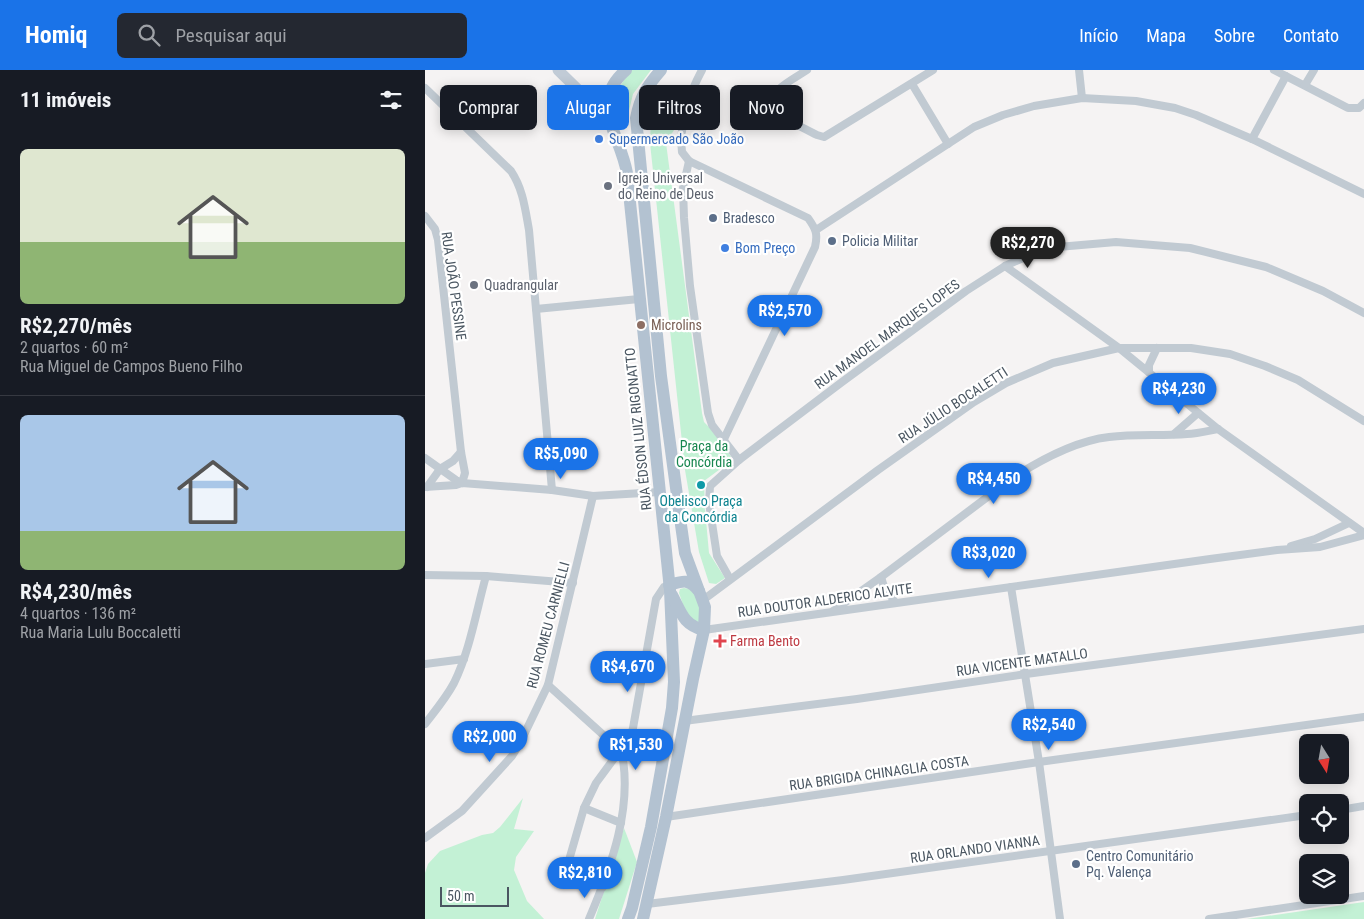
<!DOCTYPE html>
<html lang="pt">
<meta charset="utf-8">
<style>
:root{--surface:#171b24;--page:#242831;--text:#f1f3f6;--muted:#9ea1a6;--line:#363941;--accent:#1a73e8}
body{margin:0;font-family:"Roboto Condensed",sans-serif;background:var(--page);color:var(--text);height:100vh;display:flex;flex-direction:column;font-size:19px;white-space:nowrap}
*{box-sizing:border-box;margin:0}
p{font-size:16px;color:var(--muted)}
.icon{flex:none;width:28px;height:28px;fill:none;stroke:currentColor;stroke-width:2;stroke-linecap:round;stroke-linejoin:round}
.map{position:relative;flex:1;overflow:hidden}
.sheet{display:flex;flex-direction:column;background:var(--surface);width:425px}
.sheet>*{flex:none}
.top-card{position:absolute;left:15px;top:15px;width:475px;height:45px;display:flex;gap:10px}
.needle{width:32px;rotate:169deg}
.tools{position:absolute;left:874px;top:664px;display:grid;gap:10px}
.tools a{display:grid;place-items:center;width:50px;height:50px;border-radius:8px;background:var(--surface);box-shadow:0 2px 12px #0003;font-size:25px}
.scale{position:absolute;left:15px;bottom:12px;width:69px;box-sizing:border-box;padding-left:5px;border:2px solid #4a5661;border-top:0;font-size:14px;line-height:18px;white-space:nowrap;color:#4a5661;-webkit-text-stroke:4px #fff;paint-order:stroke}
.price{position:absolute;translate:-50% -42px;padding:0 11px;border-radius:18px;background:var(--accent);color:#fff;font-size:16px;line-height:32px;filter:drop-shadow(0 1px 2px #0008)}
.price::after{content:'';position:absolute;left:50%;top:30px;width:15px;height:11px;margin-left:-8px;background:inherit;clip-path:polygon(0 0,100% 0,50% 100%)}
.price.current{background:#222;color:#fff}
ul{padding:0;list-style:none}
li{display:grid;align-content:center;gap:10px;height:265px;padding:0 20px}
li+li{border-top:1px solid var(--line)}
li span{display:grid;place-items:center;height:155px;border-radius:8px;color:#555}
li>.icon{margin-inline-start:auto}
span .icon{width:90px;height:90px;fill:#fffc;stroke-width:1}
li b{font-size:21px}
h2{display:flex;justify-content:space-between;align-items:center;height:60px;padding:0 20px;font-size:21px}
.tag{padding:0 18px;border-radius:8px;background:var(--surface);box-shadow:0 2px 12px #0003;font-size:18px;line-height:45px}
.tag.current{background:var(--accent);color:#fff}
header{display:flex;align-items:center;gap:30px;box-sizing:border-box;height:70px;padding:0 25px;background:var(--accent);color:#fff}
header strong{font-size:24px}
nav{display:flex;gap:28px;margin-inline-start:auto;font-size:18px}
.search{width:350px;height:45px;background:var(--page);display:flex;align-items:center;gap:12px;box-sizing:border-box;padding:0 18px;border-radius:8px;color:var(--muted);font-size:19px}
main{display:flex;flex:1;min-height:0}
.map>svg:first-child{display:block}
.green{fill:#c3f1d5}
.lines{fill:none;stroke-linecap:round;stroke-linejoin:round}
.street{stroke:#c1cad2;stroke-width:8}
.secondary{stroke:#c1cbd6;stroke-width:11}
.primary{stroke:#b3c2d1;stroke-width:12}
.shop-dot{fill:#3f7fe0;stroke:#fff;stroke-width:2}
.worship-dot{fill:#6b7280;stroke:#fff;stroke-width:2}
.service-dot{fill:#5c6f8a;stroke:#fff;stroke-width:2}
.education-dot{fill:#8d6e63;stroke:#fff;stroke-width:2}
.culture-dot{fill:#0f9aa8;stroke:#fff;stroke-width:2}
.health-dot{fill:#e0444e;stroke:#fff;stroke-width:2}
.labels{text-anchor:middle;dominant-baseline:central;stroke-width:4.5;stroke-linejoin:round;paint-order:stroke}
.shop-label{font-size:14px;fill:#366cbe;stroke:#fff;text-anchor:start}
.worship-label{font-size:14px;fill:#5b616d;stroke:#fff;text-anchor:start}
.service-label{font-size:14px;fill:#4e5e75;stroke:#fff;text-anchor:start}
.street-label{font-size:14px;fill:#4a5661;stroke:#fff}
.education-label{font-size:14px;fill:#785e54;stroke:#fff;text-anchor:start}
.park-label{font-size:14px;fill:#17864f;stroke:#fff}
.culture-label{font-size:14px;fill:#0d838f;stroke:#fff}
.health-label{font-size:14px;fill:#be3a42;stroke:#fff;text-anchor:start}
</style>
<header>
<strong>Homiq</strong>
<div class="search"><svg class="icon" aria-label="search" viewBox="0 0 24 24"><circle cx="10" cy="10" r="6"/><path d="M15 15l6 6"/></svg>Pesquisar aqui</div>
<nav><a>Início</a><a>Mapa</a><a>Sobre</a><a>Contato</a></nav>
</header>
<main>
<section class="sheet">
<h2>11 imóveis<svg class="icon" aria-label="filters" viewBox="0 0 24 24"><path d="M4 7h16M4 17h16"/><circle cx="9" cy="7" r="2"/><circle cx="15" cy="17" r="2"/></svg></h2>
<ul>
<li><span style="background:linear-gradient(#dfe7d0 60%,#8fb573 0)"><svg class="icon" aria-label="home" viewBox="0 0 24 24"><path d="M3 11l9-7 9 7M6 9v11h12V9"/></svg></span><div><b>R$2,270/mês</b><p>2 quartos · 60 m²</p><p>Rua Miguel de Campos Bueno Filho</p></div></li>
<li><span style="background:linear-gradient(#a9c7e8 75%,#8fb573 0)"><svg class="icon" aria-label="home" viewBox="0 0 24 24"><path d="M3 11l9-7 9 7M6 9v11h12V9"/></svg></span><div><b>R$4,230/mês</b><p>4 quartos · 136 m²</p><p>Rua Maria Lulu Boccaletti</p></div></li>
</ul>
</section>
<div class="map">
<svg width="939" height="849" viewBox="0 0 939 849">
<rect width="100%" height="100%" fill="#f5f3f3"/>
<g class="green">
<polygon points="206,0 226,0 208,24 202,49 197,53 190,51 186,29"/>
<polygon points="233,37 253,40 249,60 241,73 277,343 279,352 292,365 306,387 302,394 279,411 280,439 284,483 300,508 291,514 284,513 274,482 260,400 225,73 226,46"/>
<path d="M259,518C274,519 277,541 277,553L263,549L254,523L255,519Z"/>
<polygon points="98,728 89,759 109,761 91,787 89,800 102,831 119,849 0,849 0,803 3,794 15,781 57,765 68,763 75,757"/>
<polygon points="199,758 212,792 194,849 170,849"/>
<polygon points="939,832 939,849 822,849"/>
</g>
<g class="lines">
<g class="street">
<path d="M277,0C263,26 254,53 257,82L264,91L383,148C391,159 393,164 390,177L299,369"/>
<path d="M382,0C373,6 361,12 353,20C332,39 379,58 392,65L399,67L508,0"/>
<polyline points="654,0 657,28"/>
<polyline points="849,0 923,38 934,38 939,33"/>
<polyline points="487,14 523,74"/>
<polyline points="880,15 889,0"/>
<path d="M0,18L86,101C98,119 100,138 104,160L127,420"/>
<polyline points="827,69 861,6"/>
<polyline points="264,91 258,118 259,148 265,216 283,343 287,355 314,390"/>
<polyline points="0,146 10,159 13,170 36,382 40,403 37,413"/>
<polyline points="391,160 549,57 578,45 609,36 657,28 711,31 750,38 771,45 827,69 939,124"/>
<polyline points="580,196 694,278 793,359 939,463"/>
<polyline points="111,239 214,229"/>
<polyline points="724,302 724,295 732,278"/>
<polyline points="749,364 773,343"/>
<polyline points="0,388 31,410 37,413"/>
<polyline points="0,417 31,415 37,413 127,420 168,426 234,422"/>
<polyline points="2,417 15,399 28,391 36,382"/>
<polyline points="866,476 890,469 924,453"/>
<polyline points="0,505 61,506 148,513"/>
<polyline points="456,507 459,517 470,532"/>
<polyline points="305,509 292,486 284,433 285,416 314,390 417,312 541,221 580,196 607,184 633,177 691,172 765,178 841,197 898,221 939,243"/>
<polyline points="586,517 614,692 635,849"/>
<polyline points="278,530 453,400 549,332 581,313 628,293 694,278 766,278 805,284 840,296 873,310 939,351"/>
<path d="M408,541L456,507L589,407C617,389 650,371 684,367C710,364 736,366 762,364C772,364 783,361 793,359"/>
<polyline points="279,560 785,489 852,480 895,477 939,465"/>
<polyline points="0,594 39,589"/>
<polyline points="123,615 185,671 196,679 205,670 208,658 231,529 239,517 244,515"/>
<polyline points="259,651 432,629 601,604 939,559"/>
<path d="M0,654C10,641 21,628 29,613C45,580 51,542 61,506"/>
<polyline points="159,738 196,753"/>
<polyline points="915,740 939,736"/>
<polyline points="241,747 614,692 939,647"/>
<polyline points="0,768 37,741 87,686 95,673 123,615 168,426"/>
<polyline points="222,834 418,810 882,745"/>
<path d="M164,849C186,797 209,736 196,679L171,713L159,738L142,797L145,804L178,817"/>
<polyline points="784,849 939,826"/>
</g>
<polyline class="secondary" points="133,0 185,51"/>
<g class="primary">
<path d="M201,0C163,33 195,63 202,103L245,520L249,612L247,638L226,757L207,838L203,849"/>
<path d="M244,515C258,511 263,508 274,521"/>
<path d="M247,525C256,542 258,555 279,560"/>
<path d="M218,849L241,747L268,609L279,560L280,537L260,483L256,455L236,306L211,48C215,27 222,16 236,0"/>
</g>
</g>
<g class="shop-dot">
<circle cx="174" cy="69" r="5"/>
<circle cx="300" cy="178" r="5"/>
</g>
<g class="worship-dot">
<circle cx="183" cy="116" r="5"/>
<circle cx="49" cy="215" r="5"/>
</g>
<g class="service-dot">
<circle cx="288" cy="148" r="5"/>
<circle cx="407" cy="171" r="5"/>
<circle cx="651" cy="794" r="5"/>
</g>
<circle class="education-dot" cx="216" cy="255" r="5"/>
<circle class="culture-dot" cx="276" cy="415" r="5"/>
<path class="health-dot" d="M292.5 563.5h5v5h5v5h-5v5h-5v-5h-5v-5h5z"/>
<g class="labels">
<g class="shop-label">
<text x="184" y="69">Supermercado São João</text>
<text x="310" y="178">Bom Preço</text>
</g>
<g class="worship-label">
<text x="193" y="108">Igreja Universal<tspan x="193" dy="16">do Reino de Deus</tspan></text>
<text x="59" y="215">Quadrangular</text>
</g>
<g class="service-label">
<text x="298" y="148">Bradesco</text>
<text x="417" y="171">Policia Militar</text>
<text x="661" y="786">Centro Comunitário<tspan x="661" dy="16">Pq. Valença</tspan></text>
</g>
<g class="street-label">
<text transform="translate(29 216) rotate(82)">RUA JOÃO PESSINE</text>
<text transform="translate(462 264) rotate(-36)">RUA MANOEL MARQUES LOPES</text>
<text transform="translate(528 335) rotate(-33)">RUA JÚLIO BOCALETTI</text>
<text transform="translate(213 359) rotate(-96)">RUA ÉDSON LUIZ RIGONATTO</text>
<text transform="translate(400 530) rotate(-8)">RUA DOUTOR ALDERICO ALVITE</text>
<text transform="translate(123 555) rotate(-75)">RUA ROMEU CARNIELLI</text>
<text transform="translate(597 592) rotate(-8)">RUA VICENTE MATALLO</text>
<text transform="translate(454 703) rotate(-8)">RUA BRIGIDA CHINAGLIA COSTA</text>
<text transform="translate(550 779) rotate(-8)">RUA ORLANDO VIANNA</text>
</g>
<g class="education-label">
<text x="226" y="255">Microlins</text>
</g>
<g class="park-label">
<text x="279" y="376">Praça da<tspan x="279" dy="16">Concórdia</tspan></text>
</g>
<g class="culture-label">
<text x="276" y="431">Obelisco Praça<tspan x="276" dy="16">da Concórdia</tspan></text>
</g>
<g class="health-label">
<text x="305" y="571">Farma Bento</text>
</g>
</g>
</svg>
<div class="tools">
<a><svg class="needle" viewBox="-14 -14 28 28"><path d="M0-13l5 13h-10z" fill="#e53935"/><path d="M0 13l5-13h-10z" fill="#9ea1a6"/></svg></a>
<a><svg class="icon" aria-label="locate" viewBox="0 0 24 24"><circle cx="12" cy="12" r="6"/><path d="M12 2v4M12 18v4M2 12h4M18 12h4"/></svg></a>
<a><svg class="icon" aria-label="layers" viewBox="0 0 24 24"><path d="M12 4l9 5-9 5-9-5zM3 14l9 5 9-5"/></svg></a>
</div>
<div class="scale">50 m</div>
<b class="price current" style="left:603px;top:199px">R$2,270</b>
<b class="price" style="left:360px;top:267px">R$2,570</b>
<b class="price" style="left:754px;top:345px">R$4,230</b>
<b class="price" style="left:136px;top:410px">R$5,090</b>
<b class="price" style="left:569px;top:435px">R$4,450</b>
<b class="price" style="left:564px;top:509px">R$3,020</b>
<b class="price" style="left:203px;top:623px">R$4,670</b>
<b class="price" style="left:624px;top:681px">R$2,540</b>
<b class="price" style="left:65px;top:693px">R$2,000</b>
<b class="price" style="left:211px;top:701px">R$1,530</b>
<b class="price" style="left:160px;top:829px">R$2,810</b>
<div class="top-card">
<a class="tag">Comprar</a>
<a class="tag current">Alugar</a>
<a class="tag">Filtros</a>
<a class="tag">Novo</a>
</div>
</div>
</main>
